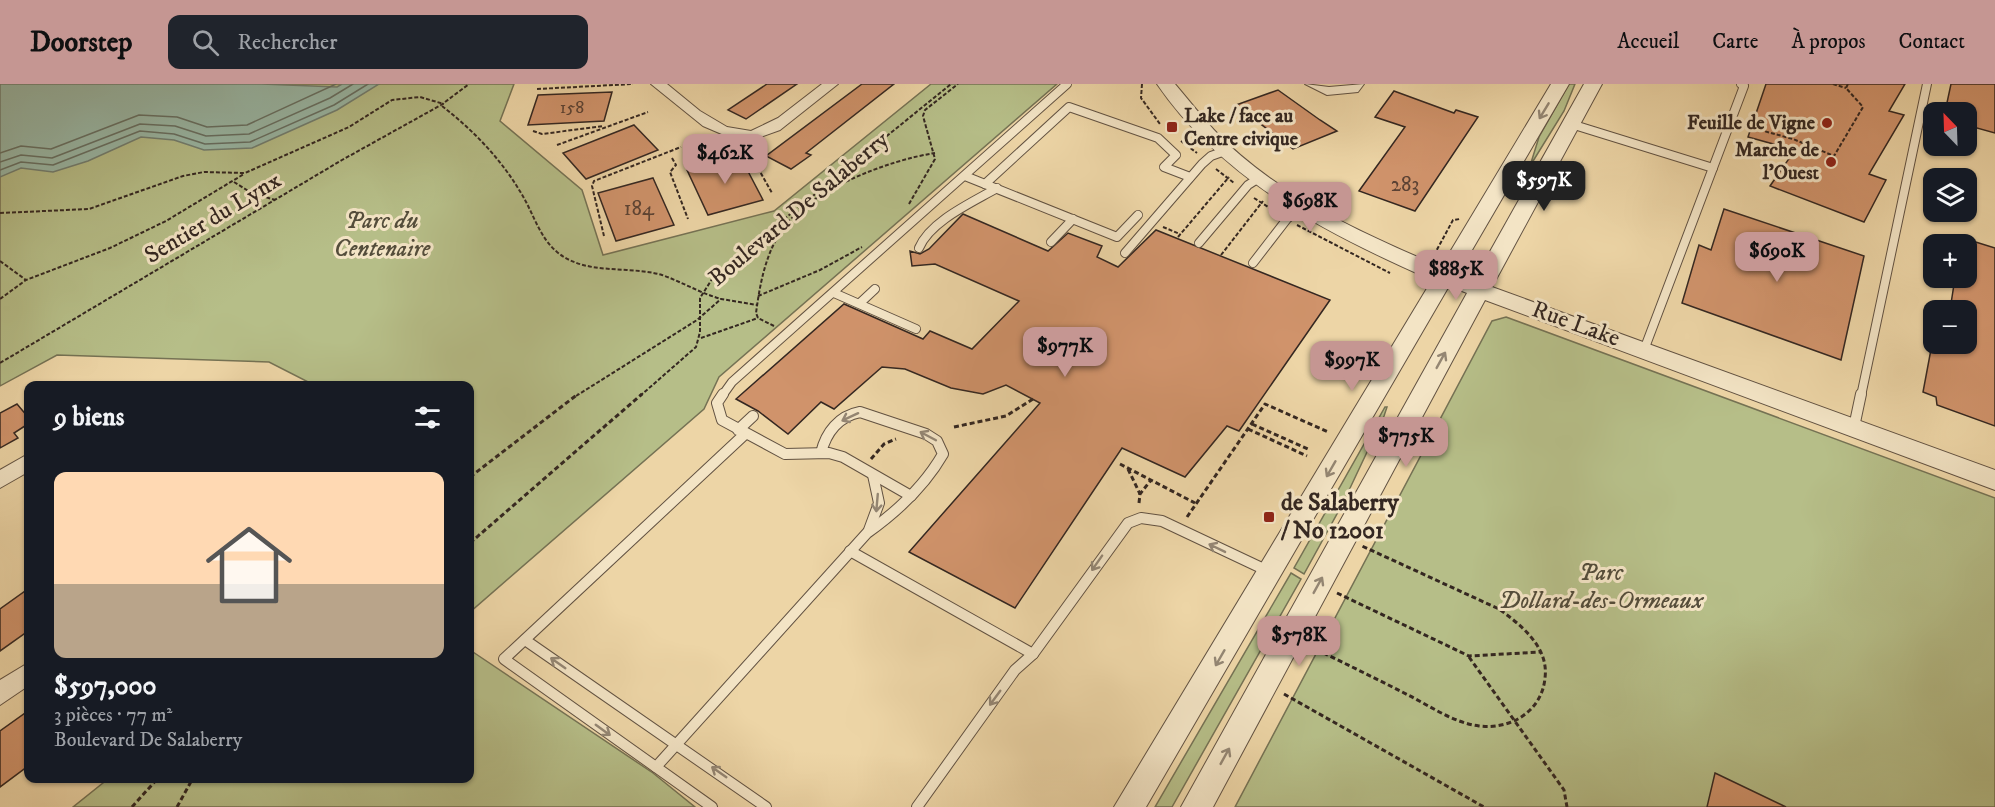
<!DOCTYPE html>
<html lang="fr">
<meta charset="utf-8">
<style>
:root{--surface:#171b24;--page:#20242c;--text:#f1f3f6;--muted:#9ea1a6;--accent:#c59692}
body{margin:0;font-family:"IM FELL DW Pica",serif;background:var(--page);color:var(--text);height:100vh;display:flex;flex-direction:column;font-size:22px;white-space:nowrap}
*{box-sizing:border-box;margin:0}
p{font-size:20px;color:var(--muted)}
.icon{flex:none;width:33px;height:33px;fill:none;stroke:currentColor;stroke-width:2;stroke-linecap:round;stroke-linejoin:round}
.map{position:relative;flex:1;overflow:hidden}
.drawer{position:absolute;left:24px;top:297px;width:450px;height:402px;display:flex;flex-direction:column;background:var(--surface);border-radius:12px;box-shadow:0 2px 4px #0004}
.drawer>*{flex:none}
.needle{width:39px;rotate:337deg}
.fabs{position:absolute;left:1923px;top:18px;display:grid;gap:12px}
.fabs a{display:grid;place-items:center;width:54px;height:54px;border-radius:12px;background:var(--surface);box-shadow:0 2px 4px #0004;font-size:30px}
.price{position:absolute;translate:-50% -51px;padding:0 14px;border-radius:12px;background:var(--accent);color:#111;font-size:20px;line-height:39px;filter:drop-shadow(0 2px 3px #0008)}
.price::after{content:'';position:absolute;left:50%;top:36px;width:18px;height:14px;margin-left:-9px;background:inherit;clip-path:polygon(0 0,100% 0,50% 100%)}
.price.active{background:#222;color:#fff}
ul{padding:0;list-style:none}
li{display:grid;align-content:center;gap:12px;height:318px;padding:0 30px}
li span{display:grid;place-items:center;height:186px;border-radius:12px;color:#555}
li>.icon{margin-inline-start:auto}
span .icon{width:108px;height:108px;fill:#fffc;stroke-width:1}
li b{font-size:26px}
h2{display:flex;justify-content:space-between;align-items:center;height:72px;padding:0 30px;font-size:26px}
header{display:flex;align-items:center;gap:36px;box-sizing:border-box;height:84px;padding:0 30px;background:var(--accent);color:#111}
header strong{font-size:28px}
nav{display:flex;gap:33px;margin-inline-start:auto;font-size:21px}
.search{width:420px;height:54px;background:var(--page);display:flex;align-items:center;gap:15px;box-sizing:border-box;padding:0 21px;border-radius:12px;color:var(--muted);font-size:22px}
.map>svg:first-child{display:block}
.green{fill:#b6be88;stroke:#757254;stroke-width:1.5}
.water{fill:#99b9a8;stroke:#717f72;stroke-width:1.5}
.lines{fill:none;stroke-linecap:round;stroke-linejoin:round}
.shore{stroke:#667064;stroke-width:1.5}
.building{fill:#d0936b;stroke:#342721;stroke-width:1.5}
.service-far1-casing{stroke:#625242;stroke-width:10}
.service-casing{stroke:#625242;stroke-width:12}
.minor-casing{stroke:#625242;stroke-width:2}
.tertiary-casing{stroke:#625242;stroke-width:2}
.path-far1{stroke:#342721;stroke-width:2;stroke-dasharray:4 2;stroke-linecap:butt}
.path{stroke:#342721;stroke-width:3;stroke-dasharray:5 3;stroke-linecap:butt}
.service-far1{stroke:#f3e4c5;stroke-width:8}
.service{stroke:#f3e4c5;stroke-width:10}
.minor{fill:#f3e4c5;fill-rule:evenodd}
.tertiary{fill:#f3e4c5;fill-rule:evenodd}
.oneway{stroke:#948673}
.poi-dot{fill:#8f2418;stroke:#f3e4c5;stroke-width:2}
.labels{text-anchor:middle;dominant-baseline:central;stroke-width:6;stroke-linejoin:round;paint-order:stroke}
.far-number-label{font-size:18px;fill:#5b4234}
.far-poi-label{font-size:20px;font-weight:bold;fill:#342721;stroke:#f3e4c5;text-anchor:end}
.number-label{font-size:21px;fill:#5b4234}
.street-label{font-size:24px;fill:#342721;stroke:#f3e4c5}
.park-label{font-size:24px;font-style:italic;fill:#544d3b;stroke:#f3e4c5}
.poi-label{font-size:24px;font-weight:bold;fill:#342721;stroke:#f3e4c5;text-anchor:start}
</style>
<header>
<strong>Doorstep</strong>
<div class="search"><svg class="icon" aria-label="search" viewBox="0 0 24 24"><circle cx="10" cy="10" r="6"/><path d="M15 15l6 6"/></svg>Rechercher</div>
<nav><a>Accueil</a><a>Carte</a><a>À propos</a><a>Contact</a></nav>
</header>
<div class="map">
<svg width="1995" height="723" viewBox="0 0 1995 723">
<rect width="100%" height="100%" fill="#edd5a6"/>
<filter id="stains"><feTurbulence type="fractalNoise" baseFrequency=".00333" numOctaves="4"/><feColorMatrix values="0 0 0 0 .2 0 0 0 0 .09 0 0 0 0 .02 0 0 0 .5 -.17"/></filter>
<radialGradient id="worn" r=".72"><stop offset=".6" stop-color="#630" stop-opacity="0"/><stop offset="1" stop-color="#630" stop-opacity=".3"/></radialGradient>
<g class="green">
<polygon points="0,0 514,0 500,37 582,106 603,171 774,127 931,0 1057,0 719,293 704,325 470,528 470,302 314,301 269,278 57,271 0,302"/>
<polygon points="1569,0 1575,0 1564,27 1530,82 1539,53"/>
<polygon points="1506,233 1995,414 1995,723 1235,723 1492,237"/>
<polygon points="1385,323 1387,323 1384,332 1343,419 1304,490 1294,484"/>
<polygon points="1291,489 1301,495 1172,723 1155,723"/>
<polygon points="470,566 653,689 695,723 73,723 108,695 470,694"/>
</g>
<polygon class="water" points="0,0 262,0 337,3 342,0 379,0 337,26 252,64 204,66 174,56 141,53 88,77 53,88 21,84 0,93"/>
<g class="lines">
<g class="shore">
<polyline points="0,69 21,62 51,65 139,31 177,33 207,43 247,41 336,0"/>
<polyline points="0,78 21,71 52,74 140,40 175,42 206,52 249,50 330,14 353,0"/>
<polyline points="0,86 21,78 53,81 140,47 174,50 205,60 250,58 334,21 368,0"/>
</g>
</g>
<g class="building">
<polygon points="767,0 797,0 746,35 728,26"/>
<polygon points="862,0 894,0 806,69 811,71 791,85 766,72"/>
<polygon points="1766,0 1905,0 1889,27 1904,31 1869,90 1886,96 1864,138 1770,102 1795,66 1748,53"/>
<polygon points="1951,0 1995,0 1995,49 1966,41 1966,28 1945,28"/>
<polygon points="1278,6 1320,36 1337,47 1293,65 1236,21"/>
<polygon points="1394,7 1454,29 1456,26 1478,33 1415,127 1359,107 1405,43 1375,33"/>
<polygon points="612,8 604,37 528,41 538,11"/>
<polygon points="634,41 658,66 586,95 563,69"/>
<polygon points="740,72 763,116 708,131 687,86"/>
<polygon points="653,94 674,141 616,157 598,109"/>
<polygon points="1724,125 1864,172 1841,276 1682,219 1699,161 1711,166"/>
<polygon points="963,130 1048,167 1068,149 1102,162 1097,173 1118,183 1156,146 1330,216 1239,347 1227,342 1185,393 1122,364 1015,524 909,468 1040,319 1006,301 983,310 951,304 905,285 882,283 834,325 821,318 788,350 758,327 736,315 844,220 923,255 930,247 972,265 1019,217 935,180 912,182 910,167 920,170 929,165"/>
<polygon points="1966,155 1995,164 1995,342 1937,321 1936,313 1923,308 1932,260 1966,260 1966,226 1950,226 1955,194 1966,194"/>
<polygon points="17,320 28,333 28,340 14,349 18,354 0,364 0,329"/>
<polygon points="28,505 28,547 0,567 0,525"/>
<polygon points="28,627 28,682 0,703 0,647"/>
<polygon points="1715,689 1786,723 1707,723"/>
</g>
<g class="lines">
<g class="service-far1-casing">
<g id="service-far1">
<polyline points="1571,40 1713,84"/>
<polyline points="965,92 1117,153 1138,131"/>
<polyline points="985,100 1069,23 1158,54 1176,71 1164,83 1190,93"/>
<polyline points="1051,158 1073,135"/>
<polyline points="1199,159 1248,101 1259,94"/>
<path d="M919,164C930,137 973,118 997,104"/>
<polyline points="1125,169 1202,80 1211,72 1225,67"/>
<polyline points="1253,179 1287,135 1302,122"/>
<polyline points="834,209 916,245"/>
<polyline points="860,219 875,205"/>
<polyline points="1644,266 1744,2 1741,0"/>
<polyline points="722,312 732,298 1067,0"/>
<polyline points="1861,312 1927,0"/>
</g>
</g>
<g class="service-casing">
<g id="service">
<polyline points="723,310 717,319 722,336 785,370 829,369 843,373 911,412"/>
<polyline points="1854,343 1861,310"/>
<polyline points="738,346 753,332"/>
<polyline points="869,446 879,419 873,391"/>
<polyline points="850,467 1033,570"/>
<polyline points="525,556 766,723"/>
<path d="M656,683L867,449C898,427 924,403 943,370L937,357L926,350L860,328C839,332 826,348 821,369"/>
<polyline points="712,723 504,575 745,350"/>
<polyline points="917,723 1015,586 1033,570 1128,439 1141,434 1162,437 1268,487"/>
</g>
</g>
<g class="minor-casing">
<g id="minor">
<polygon points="651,0 667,0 700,27 727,43 751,47 778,34 822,0 838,0 780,46 752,56 731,54 703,42"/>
<polygon points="1305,0 1329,3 1364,0 1358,8 1327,11"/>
<polygon points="28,370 28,388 0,404 0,386"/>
<polygon points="28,579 28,602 0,621 0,596"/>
</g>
</g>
<g class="tertiary-casing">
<path id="tertiary" d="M1157,0H1175C1188,15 1200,31 1214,46C1274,110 1361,149 1441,183L1551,0H1569L1458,190L1474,196L1584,0H1602L1492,203L1995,386V406L1485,216L1213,723H1181L1467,209L1449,202L1146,723H1114L1432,196C1327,150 1224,97 1157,0Z"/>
</g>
<g class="path-far1">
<polyline points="1142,0 1141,14 1160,40"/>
<polyline points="1833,0 1846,4"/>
<polyline points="537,5 633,0"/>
<path d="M442,22C473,46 501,75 521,109C533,128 539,153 557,168C586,192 627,181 662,191C682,198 700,209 721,215"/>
<polyline points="1742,41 1793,55 1834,72 1863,23 1846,4 1848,0"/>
<polyline points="533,47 542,50 604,42"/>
<polyline points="1181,57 1197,69"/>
<polyline points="557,61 648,28"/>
<polyline points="746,63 772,109"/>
<polyline points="672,74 676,81 670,88 688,135"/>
<polyline points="1216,85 1234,99"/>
<polyline points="234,98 250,108 275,116"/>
<polyline points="1254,114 1276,128"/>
<polyline points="909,120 935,75 923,32 925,26 958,0"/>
<polyline points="0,129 89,125 183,92 204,88 245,89 349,43 392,16 420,13 444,20"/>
<polyline points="1297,141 1390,189"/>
<polyline points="1163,143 1180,150"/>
<polyline points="604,152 592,102 594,97 681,63"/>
<polyline points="1178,153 1229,93"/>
<polyline points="1221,171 1263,117"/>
<polyline points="1434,171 1453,136 1460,135"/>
<polyline points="0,177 26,196"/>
<polyline points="758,212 820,186 862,163"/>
<polyline points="0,215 26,196 110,164 166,137 244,90"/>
<path d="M774,242L758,234L756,229C760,200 765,171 782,146C809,106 889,76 935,69"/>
<polyline points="701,254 758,234"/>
<polyline points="0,279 342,76 441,21 469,0"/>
<polyline points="576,312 697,236 721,215 757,221"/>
<polyline points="640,312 696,263 700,248 700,214 714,192 951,0"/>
</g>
<g class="path">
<polyline points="1252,340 1310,366"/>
<polyline points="954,343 1006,332 1033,315"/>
<polyline points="1248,345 1307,372"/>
<polyline points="871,375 884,360 896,355"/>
<polyline points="1120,380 1195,419"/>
<polyline points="1128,385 1140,410"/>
<polyline points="470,393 578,310"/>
<polyline points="1139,419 1140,410 1151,396"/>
<polyline points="1187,433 1265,320 1328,348"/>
<polyline points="470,459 642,310"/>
<polyline points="1337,509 1469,572 1540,568"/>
<path d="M1309,562C1342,578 1375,594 1408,611C1430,622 1454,639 1479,642C1511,646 1542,627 1545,594C1549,563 1521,541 1499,525L1362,462"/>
<polyline points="1469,573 1564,706 1567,723"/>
<polyline points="1284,610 1484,723"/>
<polyline points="132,723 158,694"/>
<polyline points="177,723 193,694"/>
</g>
<use href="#service-far1" class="service-far1"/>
<use href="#service" class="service"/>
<use href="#minor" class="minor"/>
<use href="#tertiary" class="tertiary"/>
</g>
<defs><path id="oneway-shaft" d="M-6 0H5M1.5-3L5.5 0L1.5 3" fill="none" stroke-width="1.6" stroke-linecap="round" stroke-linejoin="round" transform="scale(1.5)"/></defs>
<g class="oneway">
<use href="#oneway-shaft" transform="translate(1544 27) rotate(121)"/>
<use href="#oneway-shaft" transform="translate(1441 276) rotate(-61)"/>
<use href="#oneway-shaft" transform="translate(850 333) rotate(155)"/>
<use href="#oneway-shaft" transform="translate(928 352) rotate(-152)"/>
<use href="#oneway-shaft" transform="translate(1331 385) rotate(120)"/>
<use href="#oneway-shaft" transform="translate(877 419) rotate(95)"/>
<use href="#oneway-shaft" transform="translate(1217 464) rotate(-154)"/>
<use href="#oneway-shaft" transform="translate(1097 479) rotate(125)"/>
<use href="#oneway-shaft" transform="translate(1318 501) rotate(-61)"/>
<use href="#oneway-shaft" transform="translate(1220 574) rotate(120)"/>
<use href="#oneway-shaft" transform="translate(558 579) rotate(-145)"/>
<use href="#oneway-shaft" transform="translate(995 614) rotate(126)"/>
<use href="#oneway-shaft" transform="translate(603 646) rotate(36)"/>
<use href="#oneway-shaft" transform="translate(1225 672) rotate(-61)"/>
<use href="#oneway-shaft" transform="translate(719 688) rotate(-145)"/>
</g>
<g class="poi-dot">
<circle cx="1827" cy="39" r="6"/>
<rect x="1166" y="37" width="12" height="12" rx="3"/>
<circle cx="1831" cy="78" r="6"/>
<rect x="1263" y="427" width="12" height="12" rx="3"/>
</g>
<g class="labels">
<g class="far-number-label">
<text x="572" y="24">158</text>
</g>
<g class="far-poi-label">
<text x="1184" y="32" text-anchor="start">Lake / face au<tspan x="1184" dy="23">Centre civique</tspan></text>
<text x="1815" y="39">Feuille de Vigne</text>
<text x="1819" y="66">Marche de<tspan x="1819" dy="23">l'Ouest</tspan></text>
</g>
<g class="number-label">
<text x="1405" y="101">283</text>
<text x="639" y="125">184</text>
</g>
<g class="street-label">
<text transform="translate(799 125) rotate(-40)">Boulevard De Salaberry</text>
<text transform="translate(213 134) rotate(-31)">Sentier du Lynx</text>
<text transform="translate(1576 240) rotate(20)">Rue Lake</text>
</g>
<g class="park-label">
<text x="382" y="137">Parc du<tspan x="382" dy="28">Centenaire</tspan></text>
<text x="1601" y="489">Parc<tspan x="1601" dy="28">Dollard-des-Ormeaux</tspan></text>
</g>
<g class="poi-label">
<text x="1281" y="419">de Salaberry<tspan x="1281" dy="28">/ No 12001</tspan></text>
</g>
</g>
<rect width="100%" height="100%" filter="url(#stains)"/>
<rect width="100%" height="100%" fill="url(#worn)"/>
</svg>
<div class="fabs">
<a><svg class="needle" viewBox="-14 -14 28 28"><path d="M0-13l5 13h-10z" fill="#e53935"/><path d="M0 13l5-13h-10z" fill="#9ea1a6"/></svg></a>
<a><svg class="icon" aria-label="layers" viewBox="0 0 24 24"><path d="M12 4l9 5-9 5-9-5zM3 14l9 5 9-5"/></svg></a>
<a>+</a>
<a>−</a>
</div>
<b class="price" style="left:725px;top:101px">$462K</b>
<b class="price active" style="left:1544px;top:128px">$597K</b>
<b class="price" style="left:1310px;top:149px">$698K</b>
<b class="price" style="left:1777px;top:199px">$690K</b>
<b class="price" style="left:1456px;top:217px">$885K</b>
<b class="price" style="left:1065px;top:294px">$977K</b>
<b class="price" style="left:1352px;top:308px">$997K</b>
<b class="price" style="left:1406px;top:384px">$775K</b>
<b class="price" style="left:1299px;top:583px">$578K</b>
<section class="drawer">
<h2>9 biens<svg class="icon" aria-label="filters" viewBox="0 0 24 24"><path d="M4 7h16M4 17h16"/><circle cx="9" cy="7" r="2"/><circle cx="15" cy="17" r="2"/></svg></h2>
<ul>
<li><span style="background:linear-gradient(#ffd9b3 60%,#b9a48a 0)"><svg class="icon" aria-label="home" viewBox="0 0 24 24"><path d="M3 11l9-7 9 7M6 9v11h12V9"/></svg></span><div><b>$597,000</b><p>3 pièces · 77 m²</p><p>Boulevard De Salaberry</p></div></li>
</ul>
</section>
</div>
